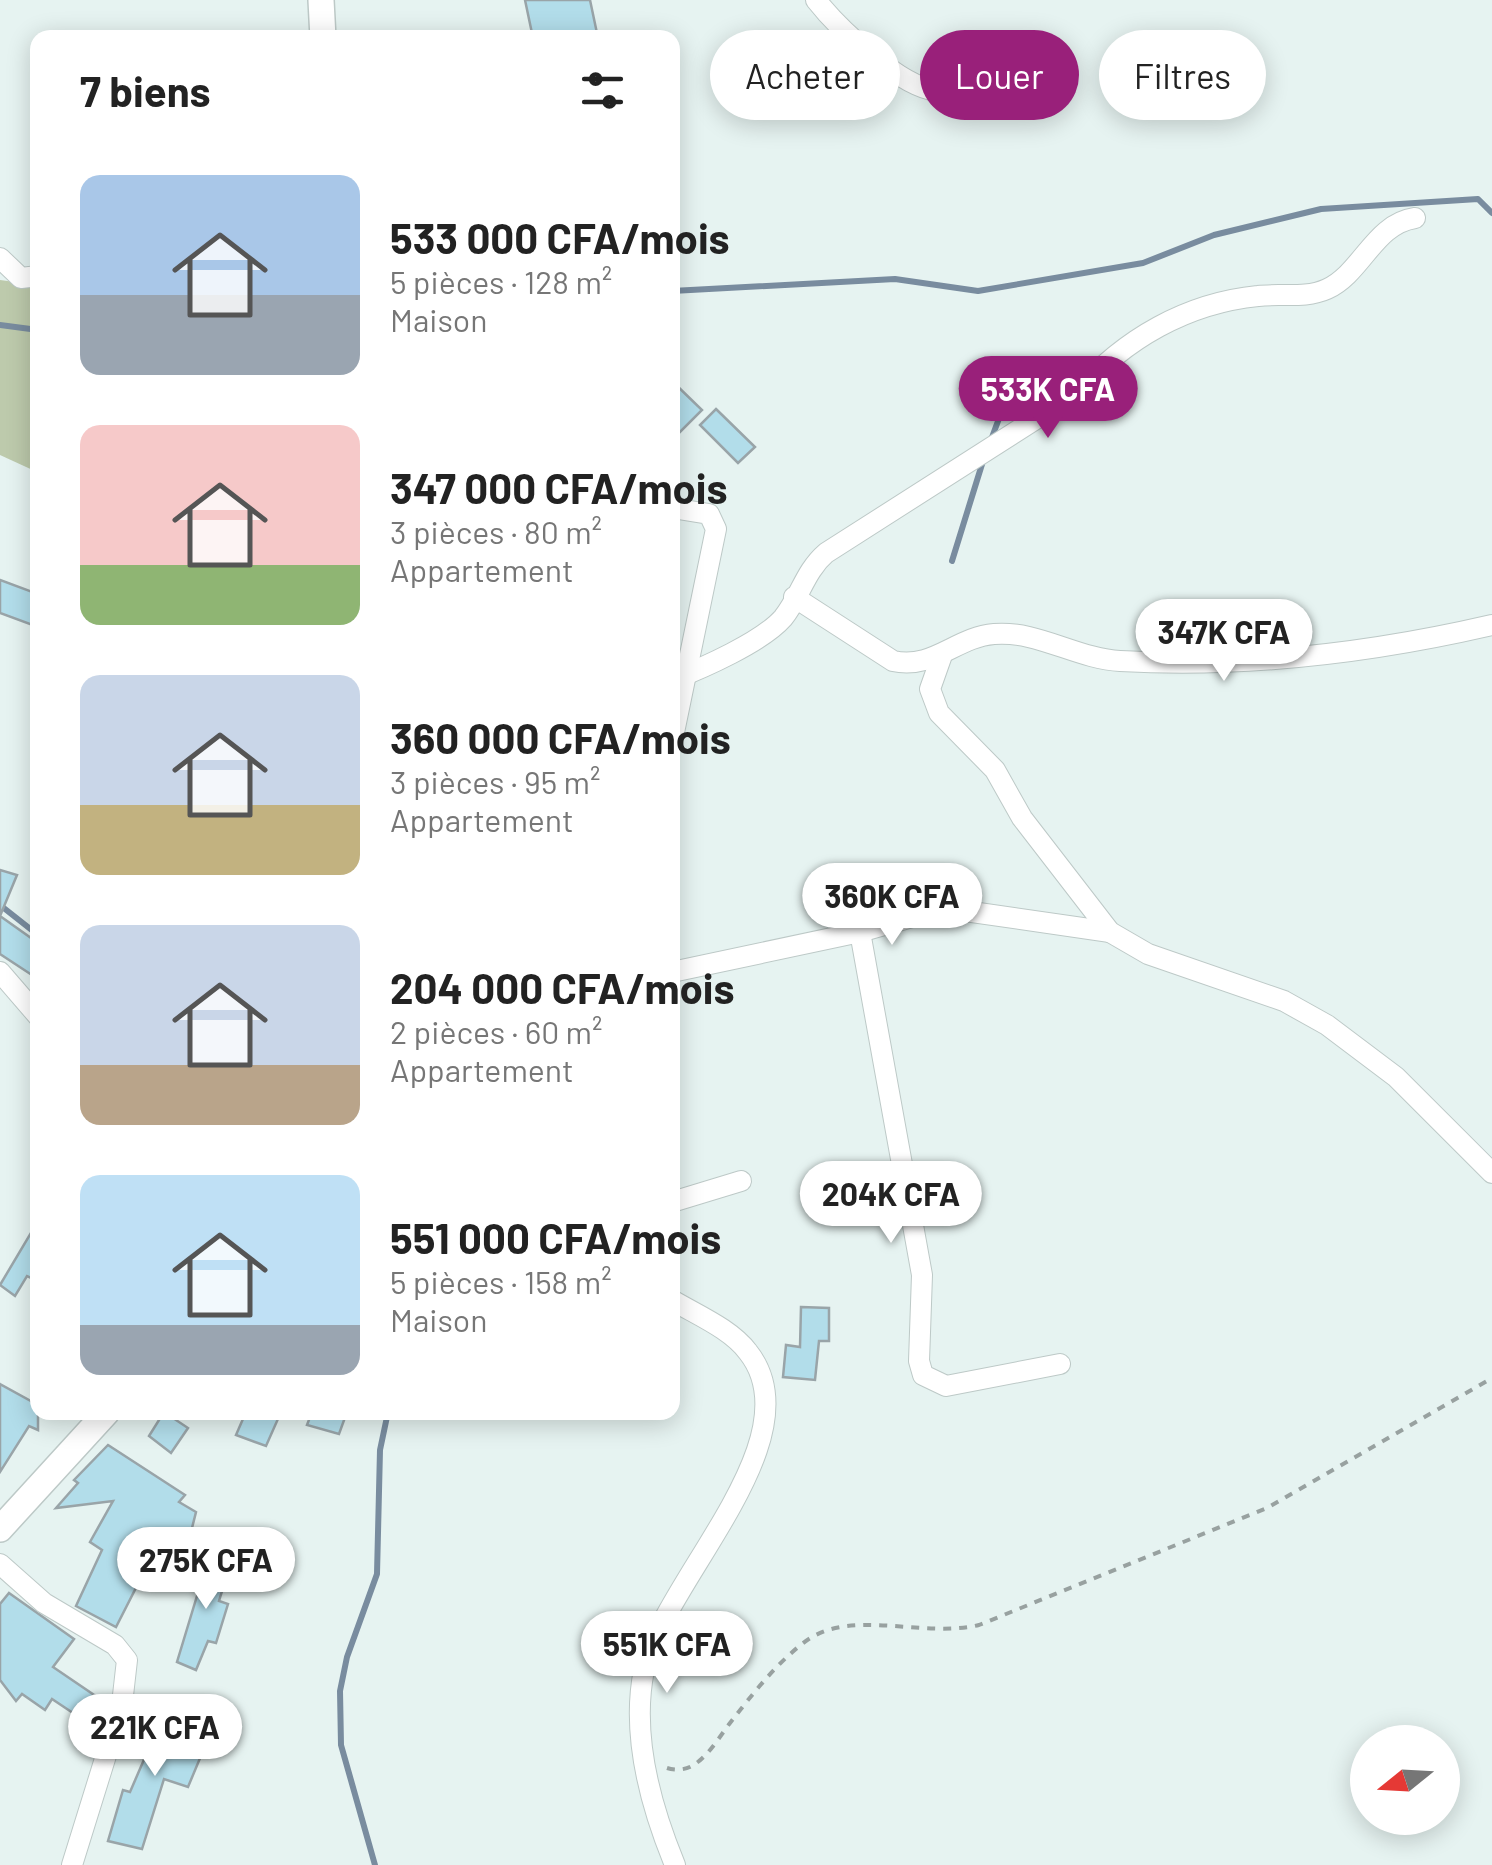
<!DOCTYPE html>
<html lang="fr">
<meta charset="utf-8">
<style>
:root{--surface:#fff;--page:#f6f6f6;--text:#222;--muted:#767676;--accent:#99207a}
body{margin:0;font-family:Barlow,sans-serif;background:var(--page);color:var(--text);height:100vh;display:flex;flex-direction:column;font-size:38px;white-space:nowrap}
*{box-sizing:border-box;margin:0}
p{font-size:32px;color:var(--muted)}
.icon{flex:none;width:55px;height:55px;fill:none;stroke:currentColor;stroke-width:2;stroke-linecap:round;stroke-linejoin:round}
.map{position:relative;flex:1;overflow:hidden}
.sheet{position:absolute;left:30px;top:30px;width:650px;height:1390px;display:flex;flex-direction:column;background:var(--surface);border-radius:20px;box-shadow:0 5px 25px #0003}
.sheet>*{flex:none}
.top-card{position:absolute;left:710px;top:30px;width:630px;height:90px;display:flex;gap:20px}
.needle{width:65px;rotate:252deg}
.buttons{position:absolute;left:1350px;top:1725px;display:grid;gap:20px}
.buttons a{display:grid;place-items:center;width:110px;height:110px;border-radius:50%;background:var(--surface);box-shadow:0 5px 25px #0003;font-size:50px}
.price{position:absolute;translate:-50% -85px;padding:0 22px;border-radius:35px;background:#fff;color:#222;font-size:32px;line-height:65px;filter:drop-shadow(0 2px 5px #0008)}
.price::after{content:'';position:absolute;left:50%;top:60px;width:30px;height:22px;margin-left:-15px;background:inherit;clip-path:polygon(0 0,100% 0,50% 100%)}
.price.current{background:var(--accent);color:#fff}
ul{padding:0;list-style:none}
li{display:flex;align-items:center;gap:30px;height:250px;padding:0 50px}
li span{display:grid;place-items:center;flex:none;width:280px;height:200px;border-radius:20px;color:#555}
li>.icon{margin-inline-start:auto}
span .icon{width:120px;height:120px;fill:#fffc;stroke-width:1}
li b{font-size:42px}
h2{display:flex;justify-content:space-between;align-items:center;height:120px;padding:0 50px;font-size:42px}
.chip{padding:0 35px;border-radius:45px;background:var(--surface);box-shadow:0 5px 25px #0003;font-size:35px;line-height:90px}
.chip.current{background:var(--accent);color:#fff}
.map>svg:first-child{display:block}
.green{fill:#bdcaac}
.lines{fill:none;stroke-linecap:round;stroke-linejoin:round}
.stream{stroke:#798c9f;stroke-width:6}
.building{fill:#b2ddea;stroke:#99a4a8;stroke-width:2.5}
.minor-casing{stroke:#bdc9c7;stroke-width:22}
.tertiary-casing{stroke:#bdc9c7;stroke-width:28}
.path{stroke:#98a1a0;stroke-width:4;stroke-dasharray:8 8;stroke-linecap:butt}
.minor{stroke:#fff;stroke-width:20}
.tertiary{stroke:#fff;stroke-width:25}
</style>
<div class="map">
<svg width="1492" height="1865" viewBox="0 0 1492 1865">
<rect width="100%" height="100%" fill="#e6f3f1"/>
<polygon class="green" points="0,280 37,285 37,472 0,455"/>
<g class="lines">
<g class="stream">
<polyline points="672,291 895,279 978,291 1143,263 1214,235 1321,209 1478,199 1492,213"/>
<polyline points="0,325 38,330"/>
<polyline points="991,440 1001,413"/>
<polyline points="952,561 983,461"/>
<polyline points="0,905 38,935"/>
<polyline points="375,1865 341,1745 340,1691 347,1657 377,1574 380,1450 388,1412"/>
</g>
</g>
<g class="building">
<polygon points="525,0 590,0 598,38 533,38"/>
<polygon points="672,381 702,410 672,440"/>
<polygon points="716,409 755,447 738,463 700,425"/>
<polygon points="0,580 38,594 38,627 0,613"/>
<polygon points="0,870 17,875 0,916 38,943 38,979 0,954"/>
<polygon points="38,1221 38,1281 27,1276 15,1296 0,1285"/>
<polygon points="801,1307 829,1308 829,1341 819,1341 815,1380 783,1377 786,1345 800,1347"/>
<polygon points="0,1384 38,1405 38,1430 29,1426 0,1472"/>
<polygon points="164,1412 188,1428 171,1453 149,1436"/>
<polygon points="246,1412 281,1412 266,1446 236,1435"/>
<polygon points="312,1412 347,1412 339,1434 307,1425"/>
<polygon points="108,1445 185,1495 179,1502 196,1512 192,1528 169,1541 175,1543 175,1563 166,1558 153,1583 142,1576 116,1627 76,1606 102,1550 90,1542 113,1501 56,1508 78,1483 74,1480"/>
<polygon points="210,1553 232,1559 219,1601 228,1604 216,1643 208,1641 196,1670 177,1662"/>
<polygon points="9,1593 74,1639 53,1667 100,1699 107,1707 102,1722 91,1712 85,1721 52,1699 45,1710 22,1694 16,1701 0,1680 0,1604"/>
<polygon points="171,1697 186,1703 175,1729 185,1732 180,1743 203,1751 188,1787 164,1779 142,1849 108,1841 123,1790 130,1792"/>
</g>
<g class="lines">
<g class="minor-casing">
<g id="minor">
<path d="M816,0C838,28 900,87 937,91C974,94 1029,77 1067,70"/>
<polyline points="0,258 21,278 38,276"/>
<polyline points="672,508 709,514 716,529 672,742"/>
<path d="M794,597L893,661C933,670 956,637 994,634C1036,630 1078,659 1120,661C1245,668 1371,653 1492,625"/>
<polyline points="942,655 930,689 939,713 995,770 1022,818 1110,932 1148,954 1284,1001 1327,1025 1396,1077 1492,1173"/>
<path d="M672,680C703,668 762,642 783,618C800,597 805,571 826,553L1078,392C1124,339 1187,303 1258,296C1281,293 1305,299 1327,289C1362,273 1374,224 1415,218"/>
<polyline points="860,932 922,1275 919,1361 923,1375 946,1386 1060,1364"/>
<polyline points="0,972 38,1016"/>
<polyline points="672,972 860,932 944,908 1110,932"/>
<polyline points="672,1202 741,1181"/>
<path d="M672,1300C697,1315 731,1329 748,1352C817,1439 662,1582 644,1670C631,1734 651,1807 675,1865"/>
<polyline points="0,1564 44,1603 115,1645 127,1660 122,1704 72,1865"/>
</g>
</g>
<g class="tertiary-casing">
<g id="tertiary">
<polyline points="321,0 323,38"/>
<polyline points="0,1529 107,1412"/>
</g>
</g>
<path class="path" d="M667,1768C676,1771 687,1770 695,1764C709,1755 720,1736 730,1723C751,1696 775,1665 802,1644C848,1606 922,1639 979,1625L1267,1508L1492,1378"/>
<use href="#minor" class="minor"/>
<use href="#tertiary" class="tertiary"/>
</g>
</svg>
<div class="buttons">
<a><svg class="needle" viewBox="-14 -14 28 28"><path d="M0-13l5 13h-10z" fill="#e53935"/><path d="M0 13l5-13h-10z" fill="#767676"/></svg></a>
</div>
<b class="price current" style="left:1048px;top:441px">533K CFA</b>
<b class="price" style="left:1224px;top:684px">347K CFA</b>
<b class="price" style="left:892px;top:948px">360K CFA</b>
<b class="price" style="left:891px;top:1246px">204K CFA</b>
<b class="price" style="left:206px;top:1612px">275K CFA</b>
<b class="price" style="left:667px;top:1696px">551K CFA</b>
<b class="price" style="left:155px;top:1779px">221K CFA</b>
<div class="top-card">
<a class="chip">Acheter</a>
<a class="chip current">Louer</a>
<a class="chip">Filtres</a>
</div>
<section class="sheet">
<h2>7 biens<svg class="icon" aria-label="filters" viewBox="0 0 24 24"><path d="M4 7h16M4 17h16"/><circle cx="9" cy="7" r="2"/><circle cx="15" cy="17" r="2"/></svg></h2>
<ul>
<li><span style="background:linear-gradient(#a9c7e8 60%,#9aa5b1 0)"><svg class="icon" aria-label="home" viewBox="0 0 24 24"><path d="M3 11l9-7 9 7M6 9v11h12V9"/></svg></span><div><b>533 000 CFA/mois</b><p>5 pièces · 128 m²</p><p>Maison</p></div></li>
<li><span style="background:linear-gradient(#f6c9c9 70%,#8fb573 0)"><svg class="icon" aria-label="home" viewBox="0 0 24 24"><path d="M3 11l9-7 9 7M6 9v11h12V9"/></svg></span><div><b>347 000 CFA/mois</b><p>3 pièces · 80 m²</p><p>Appartement</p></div></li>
<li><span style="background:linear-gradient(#c9d6e8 65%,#c2b280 0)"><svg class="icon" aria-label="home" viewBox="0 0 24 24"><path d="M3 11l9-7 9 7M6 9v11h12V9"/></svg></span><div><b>360 000 CFA/mois</b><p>3 pièces · 95 m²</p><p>Appartement</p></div></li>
<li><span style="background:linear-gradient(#c9d6e8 70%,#b9a48a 0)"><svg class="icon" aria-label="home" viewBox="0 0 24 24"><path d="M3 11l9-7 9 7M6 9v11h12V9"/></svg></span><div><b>204 000 CFA/mois</b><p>2 pièces · 60 m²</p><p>Appartement</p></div></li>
<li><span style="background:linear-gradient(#bfe0f5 75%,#9aa5b1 0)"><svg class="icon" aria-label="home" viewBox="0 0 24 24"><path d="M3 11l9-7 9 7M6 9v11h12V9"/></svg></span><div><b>551 000 CFA/mois</b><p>5 pièces · 158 m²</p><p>Maison</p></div></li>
</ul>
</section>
</div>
